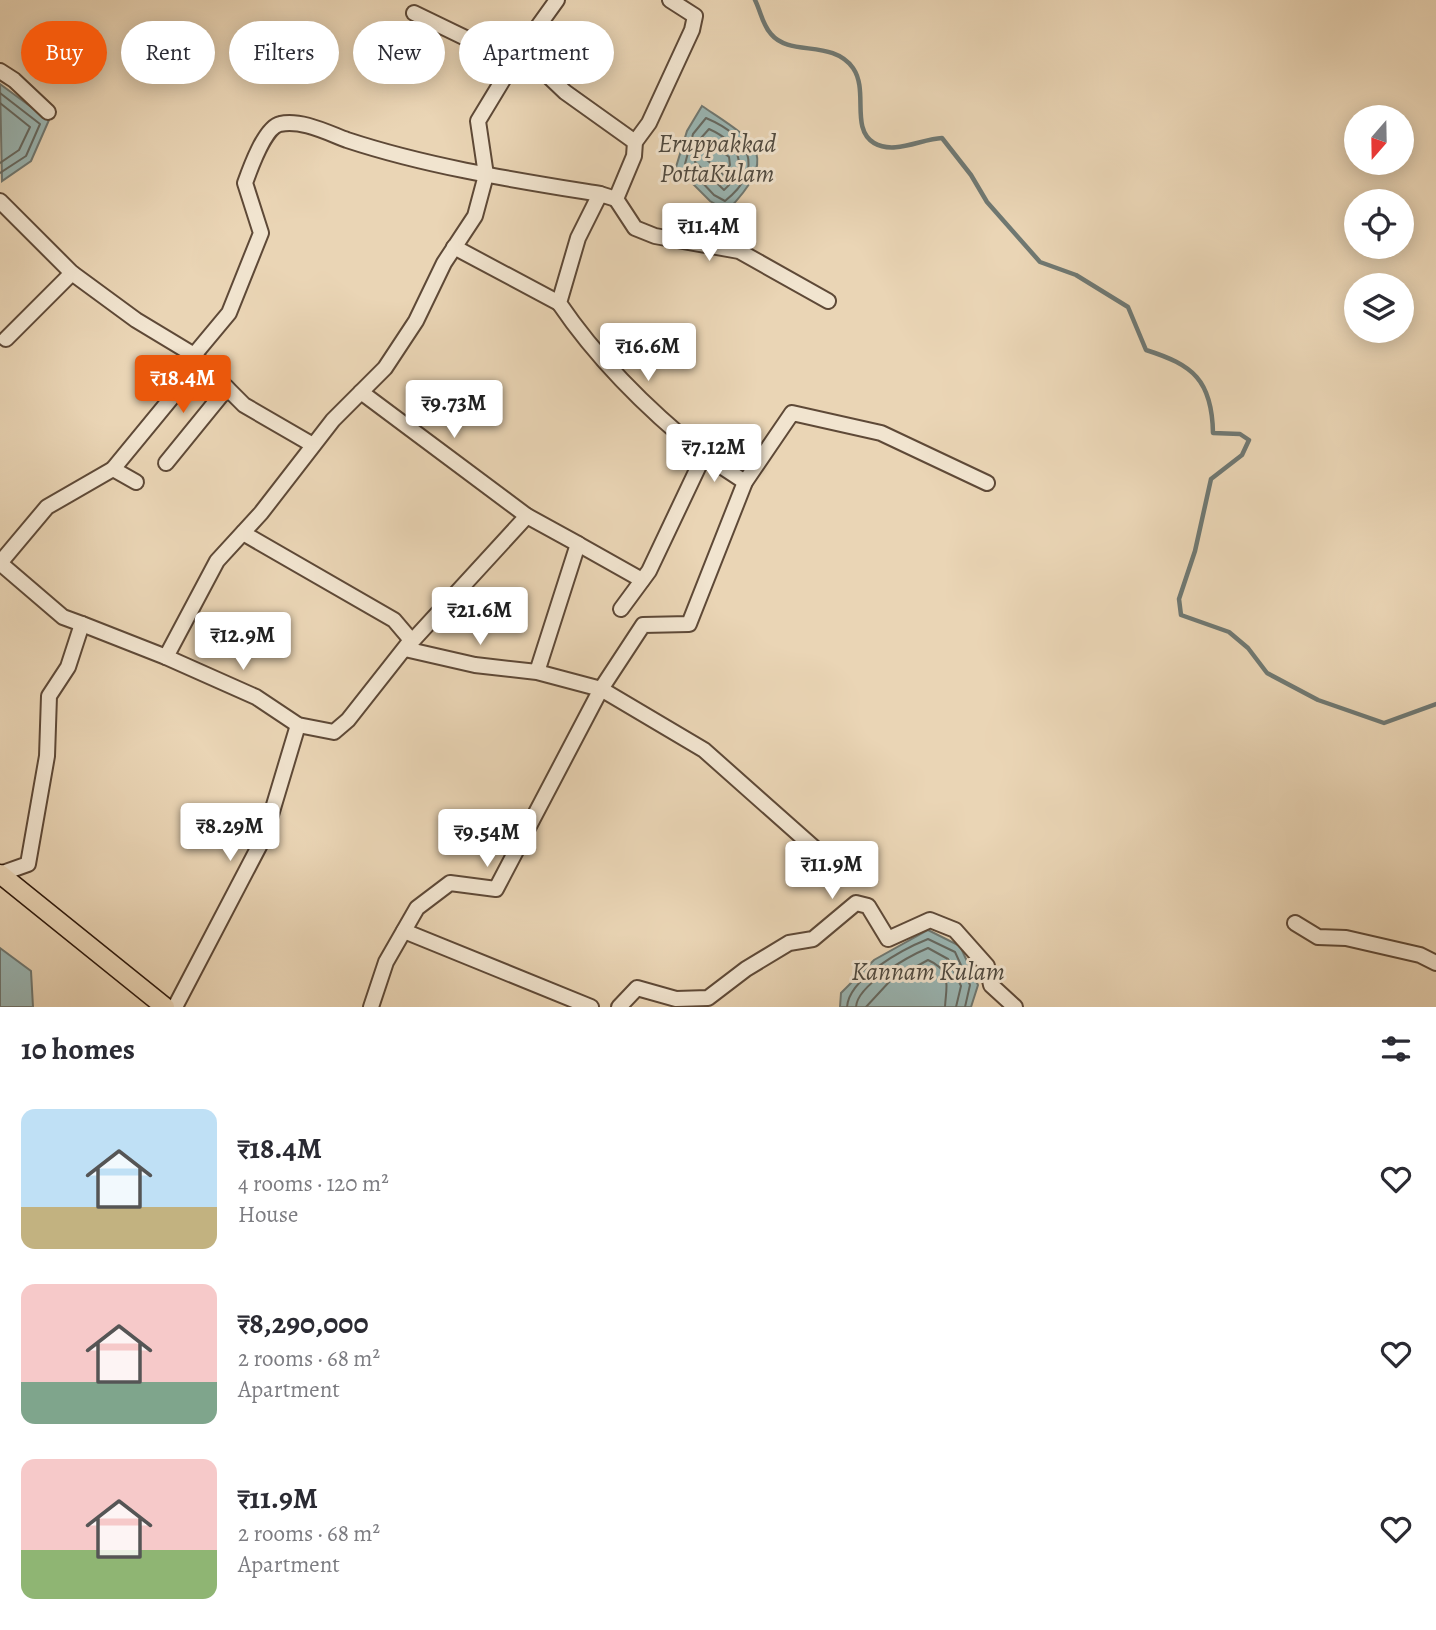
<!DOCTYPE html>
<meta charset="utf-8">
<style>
:root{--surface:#fff;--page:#f2f2f3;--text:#2b2b33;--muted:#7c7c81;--accent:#ea580c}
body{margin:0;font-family:Alegreya,serif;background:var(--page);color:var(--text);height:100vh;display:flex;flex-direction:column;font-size:26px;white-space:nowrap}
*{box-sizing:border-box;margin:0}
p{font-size:23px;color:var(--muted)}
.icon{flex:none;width:38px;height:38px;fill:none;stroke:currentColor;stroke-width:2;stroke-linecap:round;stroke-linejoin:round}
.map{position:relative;height:1007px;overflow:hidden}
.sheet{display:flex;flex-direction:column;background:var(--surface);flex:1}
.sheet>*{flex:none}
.top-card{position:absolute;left:21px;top:21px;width:700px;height:63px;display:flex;gap:14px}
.needle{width:46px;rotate:200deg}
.fabs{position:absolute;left:1344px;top:105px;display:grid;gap:14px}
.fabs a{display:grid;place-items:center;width:70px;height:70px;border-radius:50%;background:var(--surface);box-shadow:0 4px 18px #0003;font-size:35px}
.price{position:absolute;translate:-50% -60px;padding:0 16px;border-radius:7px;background:#fff;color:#222;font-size:23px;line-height:46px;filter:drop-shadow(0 2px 4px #0008)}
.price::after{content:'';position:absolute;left:50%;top:42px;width:21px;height:16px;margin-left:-10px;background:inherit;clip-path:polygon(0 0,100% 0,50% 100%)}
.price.on{background:var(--accent);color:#fff}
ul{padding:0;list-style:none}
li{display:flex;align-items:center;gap:21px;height:175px;padding:0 21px}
li span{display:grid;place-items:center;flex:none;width:196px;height:140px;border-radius:14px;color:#555}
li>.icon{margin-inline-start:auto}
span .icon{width:84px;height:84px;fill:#fffc;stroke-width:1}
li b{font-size:30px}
h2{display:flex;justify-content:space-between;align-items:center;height:84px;padding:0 21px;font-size:30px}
.chip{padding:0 24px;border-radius:32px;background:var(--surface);box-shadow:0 4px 18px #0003;font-size:24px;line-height:63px}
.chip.on{background:var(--accent);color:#fff}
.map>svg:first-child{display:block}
.water{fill:#9ab7b5;stroke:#6f7872;stroke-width:2}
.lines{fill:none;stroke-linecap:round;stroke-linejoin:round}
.shore{stroke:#646861;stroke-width:2}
.stream{stroke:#6f7872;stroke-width:4.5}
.minor-casing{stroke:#5e4937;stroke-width:18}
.major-casing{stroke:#2f1a0d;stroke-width:21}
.minor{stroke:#f1e4cf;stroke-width:14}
.major{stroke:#ead5b5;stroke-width:18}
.labels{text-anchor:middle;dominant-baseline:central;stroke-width:6;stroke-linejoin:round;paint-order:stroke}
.water-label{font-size:26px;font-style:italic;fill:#4f493f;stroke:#f1e4cf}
</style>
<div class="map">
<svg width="1436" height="1007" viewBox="0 0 1436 1007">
<rect width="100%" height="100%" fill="#ead5b5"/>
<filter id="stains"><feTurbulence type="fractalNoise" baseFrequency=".00286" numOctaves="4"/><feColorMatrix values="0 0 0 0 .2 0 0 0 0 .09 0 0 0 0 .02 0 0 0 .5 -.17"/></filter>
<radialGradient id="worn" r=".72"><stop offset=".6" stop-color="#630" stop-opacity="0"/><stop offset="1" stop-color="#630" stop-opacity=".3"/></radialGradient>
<g class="water">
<polygon points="0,84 49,120 31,161 2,181"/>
<path d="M702,106C754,141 783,153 727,211L710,201L676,167L687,131Z"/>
<polygon points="928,930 960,946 978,985 971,1007 840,1007 841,993 874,960"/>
<polygon points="0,948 31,971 33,1007 0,1007"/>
</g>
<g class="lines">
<g class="shore">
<polyline points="0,93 40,124 26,156 0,173"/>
<polyline points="0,103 30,127 19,150 0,163"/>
<path d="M706,118C748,136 767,167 725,201L714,195L685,164L693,134Z"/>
<path d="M709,129C738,142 751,166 724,190L695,162L701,138Z"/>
<polygon points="713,144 729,157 730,165 724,175 707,160"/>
<path d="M847,1007C849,978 903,949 928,939L955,952L970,985L965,1007"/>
<path d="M856,1007C857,985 909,956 928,948L948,959L961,986L956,1007"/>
<path d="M866,1007L890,981L928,960C953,971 946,986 945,1007"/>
</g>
<path class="stream" d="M755,0C761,12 762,24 771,34C790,57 832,39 853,68C869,91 850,128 874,143C894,155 921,139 942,138L971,175L987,202L1040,262L1076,275L1128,307L1146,350C1193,365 1212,380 1213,433L1240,434L1249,440L1242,455L1211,479L1195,551L1179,599L1181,615L1229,632L1248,648L1267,673L1318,700L1384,723L1436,704"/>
<g class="minor-casing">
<g id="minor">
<polyline points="557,0 521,50 565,92 635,142"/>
<polyline points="414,13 513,61"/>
<polyline points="0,71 14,80 48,112"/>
<polyline points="616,199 635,228 655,236 739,251 828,301"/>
<polyline points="0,201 72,273 136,320 194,355 244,405 313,445"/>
<polyline points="454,247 559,303"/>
<polyline points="6,339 72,273"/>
<path d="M194,355L229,313L261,233L245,183C250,169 265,127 280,124C301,119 328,133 347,140C429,167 514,180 600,194"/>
<polyline points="361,392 527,516"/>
<polyline points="704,455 745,482"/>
<polyline points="166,463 227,388"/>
<polyline points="113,469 136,482"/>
<polyline points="578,544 642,580"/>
<polyline points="0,563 47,507 113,469 201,362"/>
<polyline points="0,563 63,617 82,624"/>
<path d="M621,609L649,571L704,455C648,410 599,362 559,303L578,238L600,194L616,199L634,156L635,142L649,123L692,30L695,16L670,0"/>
<polyline points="166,657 256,697 298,725 334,732 348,720 411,640 394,620 243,533"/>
<polyline points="537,672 578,544 527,516 405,649 475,665 537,672 601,689 704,750 829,861"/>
<polyline points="0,874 28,864 47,756 49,696 68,667 82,624 166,657 217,561 261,513 333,420 385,368 416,321 444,263 475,216 486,175 478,121 521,50"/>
<polyline points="1295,923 1318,937 1346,938 1420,955 1436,963"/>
<polyline points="404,931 591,1007"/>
<polyline points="175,1007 265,835 298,725"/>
<polyline points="371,1007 386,962 417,908 450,883 496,889 601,689 643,625 689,624 745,482 792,413 881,433 987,483"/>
<polyline points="619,1007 637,988 676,999 708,998 746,969 789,943 813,939 856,903 868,906 888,939 930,920 955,930 987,966 991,985 1015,1007"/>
</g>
</g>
<g class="major-casing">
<polyline id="major" points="0,874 165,1007"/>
</g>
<use href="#minor" class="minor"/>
<use href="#major" class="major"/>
</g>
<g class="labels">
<g class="water-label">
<text x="717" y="143">Eruppakkad<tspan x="717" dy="30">PottaKulam</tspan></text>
<text x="928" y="971">Kannam Kulam</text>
</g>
</g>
<rect width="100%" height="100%" filter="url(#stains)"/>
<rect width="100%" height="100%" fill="url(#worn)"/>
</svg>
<div class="fabs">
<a><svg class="needle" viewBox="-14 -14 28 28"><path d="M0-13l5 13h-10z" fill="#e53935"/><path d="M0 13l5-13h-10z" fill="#7c7c81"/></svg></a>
<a><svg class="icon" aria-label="locate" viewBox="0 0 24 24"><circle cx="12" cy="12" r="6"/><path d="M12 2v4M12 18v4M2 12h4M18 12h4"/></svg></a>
<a><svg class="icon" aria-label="layers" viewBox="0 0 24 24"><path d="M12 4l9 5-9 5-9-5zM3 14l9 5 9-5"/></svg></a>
</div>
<b class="price" style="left:709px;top:263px">₹11.4M</b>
<b class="price" style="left:648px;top:383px">₹16.6M</b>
<b class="price on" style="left:183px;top:415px">₹18.4M</b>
<b class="price" style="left:454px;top:440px">₹9.73M</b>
<b class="price" style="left:714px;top:484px">₹7.12M</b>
<b class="price" style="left:480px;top:647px">₹21.6M</b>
<b class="price" style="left:243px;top:672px">₹12.9M</b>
<b class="price" style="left:230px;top:863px">₹8.29M</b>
<b class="price" style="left:487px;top:869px">₹9.54M</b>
<b class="price" style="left:832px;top:901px">₹11.9M</b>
<div class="top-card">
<a class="chip on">Buy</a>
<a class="chip">Rent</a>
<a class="chip">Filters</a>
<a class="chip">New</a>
<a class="chip">Apartment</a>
</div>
</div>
<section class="sheet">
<h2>10 homes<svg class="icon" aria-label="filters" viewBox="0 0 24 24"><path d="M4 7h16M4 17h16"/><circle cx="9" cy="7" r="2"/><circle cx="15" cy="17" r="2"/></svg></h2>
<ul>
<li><span style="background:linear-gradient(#bfe0f5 70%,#c2b280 0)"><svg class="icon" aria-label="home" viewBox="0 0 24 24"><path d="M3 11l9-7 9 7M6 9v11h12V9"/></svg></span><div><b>₹18.4M</b><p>4 rooms · 120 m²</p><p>House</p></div><svg class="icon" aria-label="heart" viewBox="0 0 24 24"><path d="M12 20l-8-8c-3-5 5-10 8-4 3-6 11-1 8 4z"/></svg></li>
<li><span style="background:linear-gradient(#f6c9c9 70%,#7fa58c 0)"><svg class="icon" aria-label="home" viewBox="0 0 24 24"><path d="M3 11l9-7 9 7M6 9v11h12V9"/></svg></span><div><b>₹8,290,000</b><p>2 rooms · 68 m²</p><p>Apartment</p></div><svg class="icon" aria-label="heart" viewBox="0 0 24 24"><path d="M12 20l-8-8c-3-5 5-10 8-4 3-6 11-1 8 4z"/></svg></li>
<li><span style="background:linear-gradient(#f6c9c9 65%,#8fb573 0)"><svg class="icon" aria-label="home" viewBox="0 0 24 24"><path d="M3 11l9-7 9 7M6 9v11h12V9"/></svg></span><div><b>₹11.9M</b><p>2 rooms · 68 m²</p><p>Apartment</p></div><svg class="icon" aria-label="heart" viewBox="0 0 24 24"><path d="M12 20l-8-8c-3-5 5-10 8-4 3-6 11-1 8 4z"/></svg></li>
</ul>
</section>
